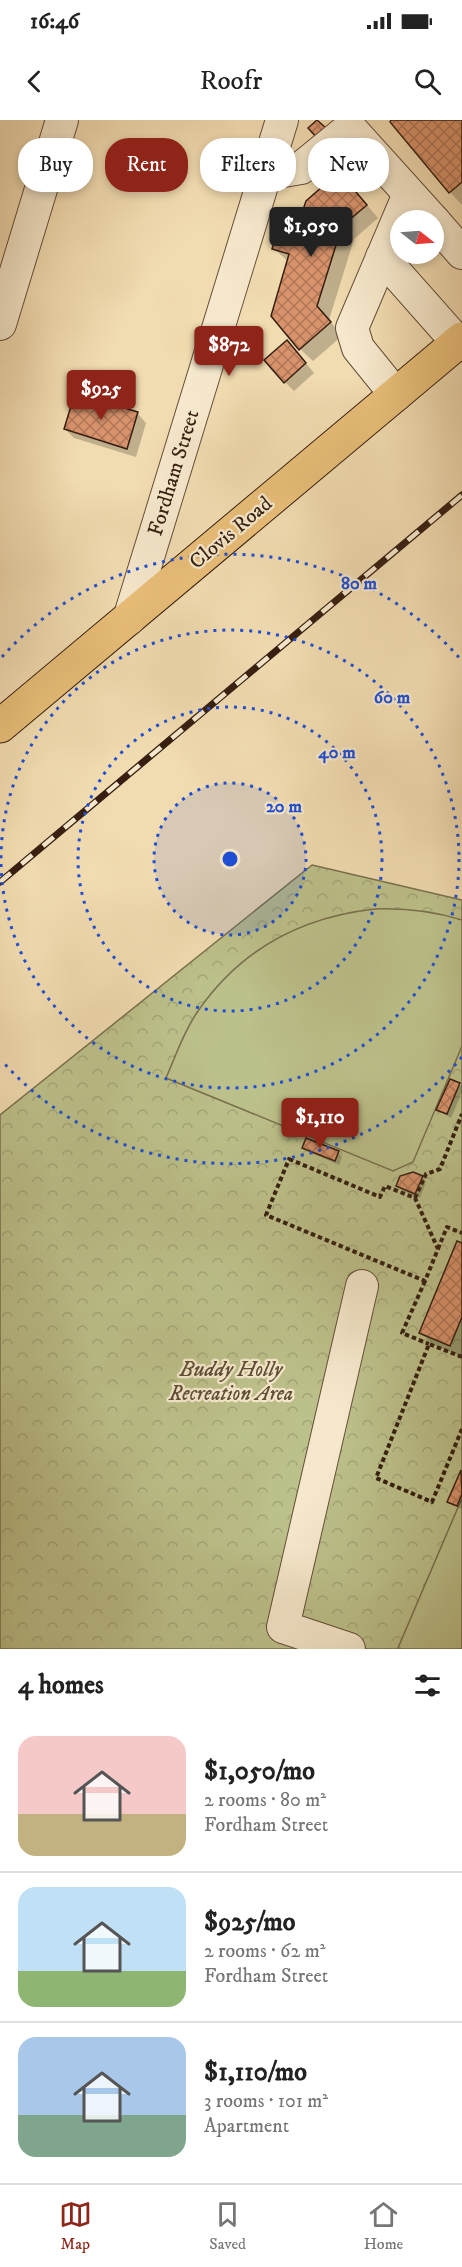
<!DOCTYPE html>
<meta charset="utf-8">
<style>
:root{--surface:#fff;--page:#f6f6f6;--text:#222;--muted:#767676;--line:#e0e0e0;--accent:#8f2418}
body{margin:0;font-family:"IM FELL DW Pica",serif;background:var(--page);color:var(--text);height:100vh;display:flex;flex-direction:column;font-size:22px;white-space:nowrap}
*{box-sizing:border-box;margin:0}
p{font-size:20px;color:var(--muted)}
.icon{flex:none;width:33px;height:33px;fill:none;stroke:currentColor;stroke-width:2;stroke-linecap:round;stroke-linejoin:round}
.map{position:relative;height:1529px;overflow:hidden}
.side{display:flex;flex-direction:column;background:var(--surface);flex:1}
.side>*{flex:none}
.hud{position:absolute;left:18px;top:18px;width:426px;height:54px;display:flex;gap:12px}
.needle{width:39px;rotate:107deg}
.controls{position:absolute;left:390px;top:90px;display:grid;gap:12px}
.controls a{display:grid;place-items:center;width:54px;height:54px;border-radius:50%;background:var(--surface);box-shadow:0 3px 9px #0003;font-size:30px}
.price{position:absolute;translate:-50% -51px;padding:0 14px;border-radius:6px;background:var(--accent);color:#fff;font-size:20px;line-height:39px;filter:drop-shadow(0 2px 3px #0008)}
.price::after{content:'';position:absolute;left:50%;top:36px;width:18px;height:14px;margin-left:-9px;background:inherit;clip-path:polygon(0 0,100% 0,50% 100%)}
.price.on{background:#222;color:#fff}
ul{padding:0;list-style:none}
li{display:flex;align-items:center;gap:18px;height:150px;padding:0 18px}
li+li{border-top:2px solid var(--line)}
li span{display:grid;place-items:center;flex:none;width:168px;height:120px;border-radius:18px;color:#555}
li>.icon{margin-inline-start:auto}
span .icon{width:72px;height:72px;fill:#fffc;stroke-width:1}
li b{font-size:26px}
h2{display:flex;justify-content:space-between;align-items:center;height:72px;padding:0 18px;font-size:26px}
.pill{padding:0 21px;border-radius:24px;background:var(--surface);box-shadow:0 3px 9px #0003;font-size:21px;line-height:54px}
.pill.on{background:var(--accent);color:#fff}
.status{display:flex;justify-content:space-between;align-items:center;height:42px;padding:0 30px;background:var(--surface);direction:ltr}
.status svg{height:16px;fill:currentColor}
header{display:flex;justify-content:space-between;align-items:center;height:78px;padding:0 18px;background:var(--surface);font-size:27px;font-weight:600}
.dock{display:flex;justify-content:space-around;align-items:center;height:84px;border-top:2px solid var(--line);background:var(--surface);font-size:16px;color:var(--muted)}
.dock a{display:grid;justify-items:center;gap:3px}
.dock .on{color:var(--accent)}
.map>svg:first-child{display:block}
.park{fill:url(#park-crowns);stroke:#79704e;stroke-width:1.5}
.pitch{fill:#bcc08a;stroke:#79704e;stroke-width:1.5}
.shadow{fill:#0003}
.building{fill:url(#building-cross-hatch);stroke:#361f11;stroke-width:1.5}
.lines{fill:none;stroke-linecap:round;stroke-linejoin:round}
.minor-casing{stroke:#654e39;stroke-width:34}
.highway-casing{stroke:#361f11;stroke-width:35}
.path{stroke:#361f11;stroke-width:4;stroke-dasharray:4.5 3;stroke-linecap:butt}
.minor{stroke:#f6e8cc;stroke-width:32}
.highway{stroke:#e8be78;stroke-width:33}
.rail-casing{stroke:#361f11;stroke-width:7}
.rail{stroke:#f6e8cc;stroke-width:4.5;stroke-dasharray:14;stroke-linecap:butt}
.ring{fill:none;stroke:#1d4ed8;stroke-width:3;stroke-dasharray:3 6}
.labels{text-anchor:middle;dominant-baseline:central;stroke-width:4.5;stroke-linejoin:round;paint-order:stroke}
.street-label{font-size:21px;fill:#361f11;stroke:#f6e8cc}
.park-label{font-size:21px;font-style:italic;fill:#5e4f35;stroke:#f6e8cc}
.centre{fill:#1d4ed8;stroke:#f6e8cc;stroke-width:3}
.ring-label{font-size:18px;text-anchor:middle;font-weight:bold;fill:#1d4ed8;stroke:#f6e8cc;stroke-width:4.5;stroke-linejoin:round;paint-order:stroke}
</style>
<div class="status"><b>16:46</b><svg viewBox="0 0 49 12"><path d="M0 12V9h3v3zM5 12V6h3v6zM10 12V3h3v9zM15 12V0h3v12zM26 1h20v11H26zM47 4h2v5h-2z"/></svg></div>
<header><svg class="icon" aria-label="back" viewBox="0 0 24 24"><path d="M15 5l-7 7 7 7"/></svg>Roofr<svg class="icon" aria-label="search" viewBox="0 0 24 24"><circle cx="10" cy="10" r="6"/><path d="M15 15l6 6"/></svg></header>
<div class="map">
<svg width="462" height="1529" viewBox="0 0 462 1529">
<defs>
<pattern id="park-crowns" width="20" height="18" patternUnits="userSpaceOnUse" patternTransform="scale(1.5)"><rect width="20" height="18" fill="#bcc08a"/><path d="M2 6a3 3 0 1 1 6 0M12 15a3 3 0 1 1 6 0" fill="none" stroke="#a2a576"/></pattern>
<pattern id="building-cross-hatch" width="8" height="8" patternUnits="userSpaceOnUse" patternTransform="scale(1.5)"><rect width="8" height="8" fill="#d8936c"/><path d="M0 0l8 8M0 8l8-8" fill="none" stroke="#b07757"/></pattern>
</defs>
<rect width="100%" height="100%" fill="#f1dbb0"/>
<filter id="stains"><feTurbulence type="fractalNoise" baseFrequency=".00333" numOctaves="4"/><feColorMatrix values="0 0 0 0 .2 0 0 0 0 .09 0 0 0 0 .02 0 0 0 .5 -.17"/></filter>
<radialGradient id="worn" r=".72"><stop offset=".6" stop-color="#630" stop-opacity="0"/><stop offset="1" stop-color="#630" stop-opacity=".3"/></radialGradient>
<polygon class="park" points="312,745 462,780 462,1529 0,1529 0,995"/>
<g class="pitch">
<path d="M375,789C405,788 433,791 462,800V926L413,1042L393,1051L166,958C176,935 184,911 198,891C241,829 301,797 375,789Z"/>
<polygon points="462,1378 462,1529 402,1529 398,1528"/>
</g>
<g class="shadow">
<polygon points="394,0 462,0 462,85 450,72"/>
<polygon points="352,67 378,98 354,119 329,200 342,216 313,241 300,229 289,142 273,128 301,101"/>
<polygon points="296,231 314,253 294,271 285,262"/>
<polygon points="137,293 146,303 136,337 74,318 65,309"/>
<polygon points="459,964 462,967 462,972 451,998 438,990"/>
<polygon points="304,1027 338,1032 342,1037 339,1045 309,1032"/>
<polygon points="422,1057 426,1062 420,1078 402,1070 398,1066"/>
<polygon points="462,1125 462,1237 434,1225 421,1213"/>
<polygon points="462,1353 462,1388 461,1389 448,1381"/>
</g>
<g class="building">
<polygon points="317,0 327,9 317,18 308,8"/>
<polygon points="391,0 462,0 462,62 449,73 390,2"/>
<polygon points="339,52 367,85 342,106 317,186 331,202 299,230 271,196 289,134 272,129 282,94 300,99 306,81"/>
<polygon points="287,220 306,243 284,263 264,240"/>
<polygon points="75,273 138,292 127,329 64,309"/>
<polygon points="450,959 460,963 447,994 436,990"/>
<polygon points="306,1018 339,1031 335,1041 302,1028"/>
<polygon points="413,1052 423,1056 415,1074 396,1066 400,1056"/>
<polygon points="457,1121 462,1123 462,1197 450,1226 419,1213"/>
<polygon points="461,1350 462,1374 457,1386 447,1382"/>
</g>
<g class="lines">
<g class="minor-casing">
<g id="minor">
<polyline points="266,54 301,48 350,8 433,100"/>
<polyline points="434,101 462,133"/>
<polyline points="382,137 458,223"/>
<polyline points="0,204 62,0"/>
<polyline points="396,275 358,228 352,208 409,74"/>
<polyline points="129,499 282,0"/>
<polyline points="349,1529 283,1507 362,1166"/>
</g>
</g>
<g class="highway-casing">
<polyline id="highway" points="0,606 462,219"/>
</g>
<g class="path">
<polygon points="289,1039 380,1077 385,1066 415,1078 438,1129 425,1161 266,1095"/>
<polyline points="415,1078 426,1054 440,1049 462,994"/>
<polyline points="438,1129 447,1107 462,1113"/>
<polyline points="425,1161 402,1213 429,1224"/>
<polyline points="462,1237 429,1224 376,1358 432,1382 462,1309"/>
</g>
<use href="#minor" class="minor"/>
<use href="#highway" class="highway"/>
<g class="rail-casing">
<polyline id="rail" points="0,762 462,375"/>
</g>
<use href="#rail" class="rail"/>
</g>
<circle cx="230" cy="739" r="76" fill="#1d4ed8" fill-opacity=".12"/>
<g class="ring">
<circle cx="230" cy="739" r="76"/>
<circle cx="230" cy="739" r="152"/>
<circle cx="230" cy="739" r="229"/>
<path d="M462 937A305 305 0 0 1 2 941M2 537A305 305 0 0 1 462 541"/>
</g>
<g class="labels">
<g class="street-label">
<text transform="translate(174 353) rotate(-73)">Fordham Street</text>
<text transform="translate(231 413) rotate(-40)">Clovis Road</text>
</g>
<g class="park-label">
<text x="231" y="1250">Buddy Holly<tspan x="231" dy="24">Recreation Area</tspan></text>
</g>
</g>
<circle cx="230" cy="739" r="9" class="centre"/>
<g class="ring-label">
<text x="359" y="469">80 m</text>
<text x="392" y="583">60 m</text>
<text x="337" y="638">40 m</text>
<text x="284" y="692">20 m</text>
</g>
<rect width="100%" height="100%" filter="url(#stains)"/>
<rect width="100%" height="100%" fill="url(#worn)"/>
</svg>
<div class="controls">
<a><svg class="needle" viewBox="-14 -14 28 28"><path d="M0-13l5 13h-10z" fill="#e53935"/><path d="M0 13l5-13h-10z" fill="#767676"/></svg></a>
</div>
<b class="price on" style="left:311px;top:138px">$1,050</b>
<b class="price" style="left:229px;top:257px">$872</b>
<b class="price" style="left:101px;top:301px">$925</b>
<b class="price" style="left:320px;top:1029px">$1,110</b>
<div class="hud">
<a class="pill">Buy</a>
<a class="pill on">Rent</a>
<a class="pill">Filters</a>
<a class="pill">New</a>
</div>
</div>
<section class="side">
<h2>4 homes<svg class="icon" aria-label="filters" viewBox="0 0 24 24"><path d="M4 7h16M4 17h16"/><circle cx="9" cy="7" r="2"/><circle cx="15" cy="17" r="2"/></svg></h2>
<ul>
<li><span style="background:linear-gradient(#f6c9c9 65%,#c2b280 0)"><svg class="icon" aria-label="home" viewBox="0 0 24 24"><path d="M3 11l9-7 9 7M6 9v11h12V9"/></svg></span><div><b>$1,050/mo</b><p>2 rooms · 80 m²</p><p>Fordham Street</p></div></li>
<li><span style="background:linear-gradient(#bfe0f5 70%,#8fb573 0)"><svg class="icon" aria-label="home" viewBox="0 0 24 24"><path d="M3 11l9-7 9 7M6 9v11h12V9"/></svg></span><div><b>$925/mo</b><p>2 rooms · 62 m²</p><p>Fordham Street</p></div></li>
<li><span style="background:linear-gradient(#a9c7e8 65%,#7fa58c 0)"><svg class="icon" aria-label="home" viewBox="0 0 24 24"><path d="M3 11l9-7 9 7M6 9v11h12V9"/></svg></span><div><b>$1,110/mo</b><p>3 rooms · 101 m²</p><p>Apartment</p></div></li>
</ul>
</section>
<nav class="dock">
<a class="on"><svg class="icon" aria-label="map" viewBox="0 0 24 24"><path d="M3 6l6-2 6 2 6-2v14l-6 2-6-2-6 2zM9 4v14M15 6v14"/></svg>Map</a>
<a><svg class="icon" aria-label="saved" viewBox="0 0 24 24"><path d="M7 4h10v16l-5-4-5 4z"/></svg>Saved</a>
<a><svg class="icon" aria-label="home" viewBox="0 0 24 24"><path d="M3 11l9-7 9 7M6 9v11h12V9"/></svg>Home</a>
</nav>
